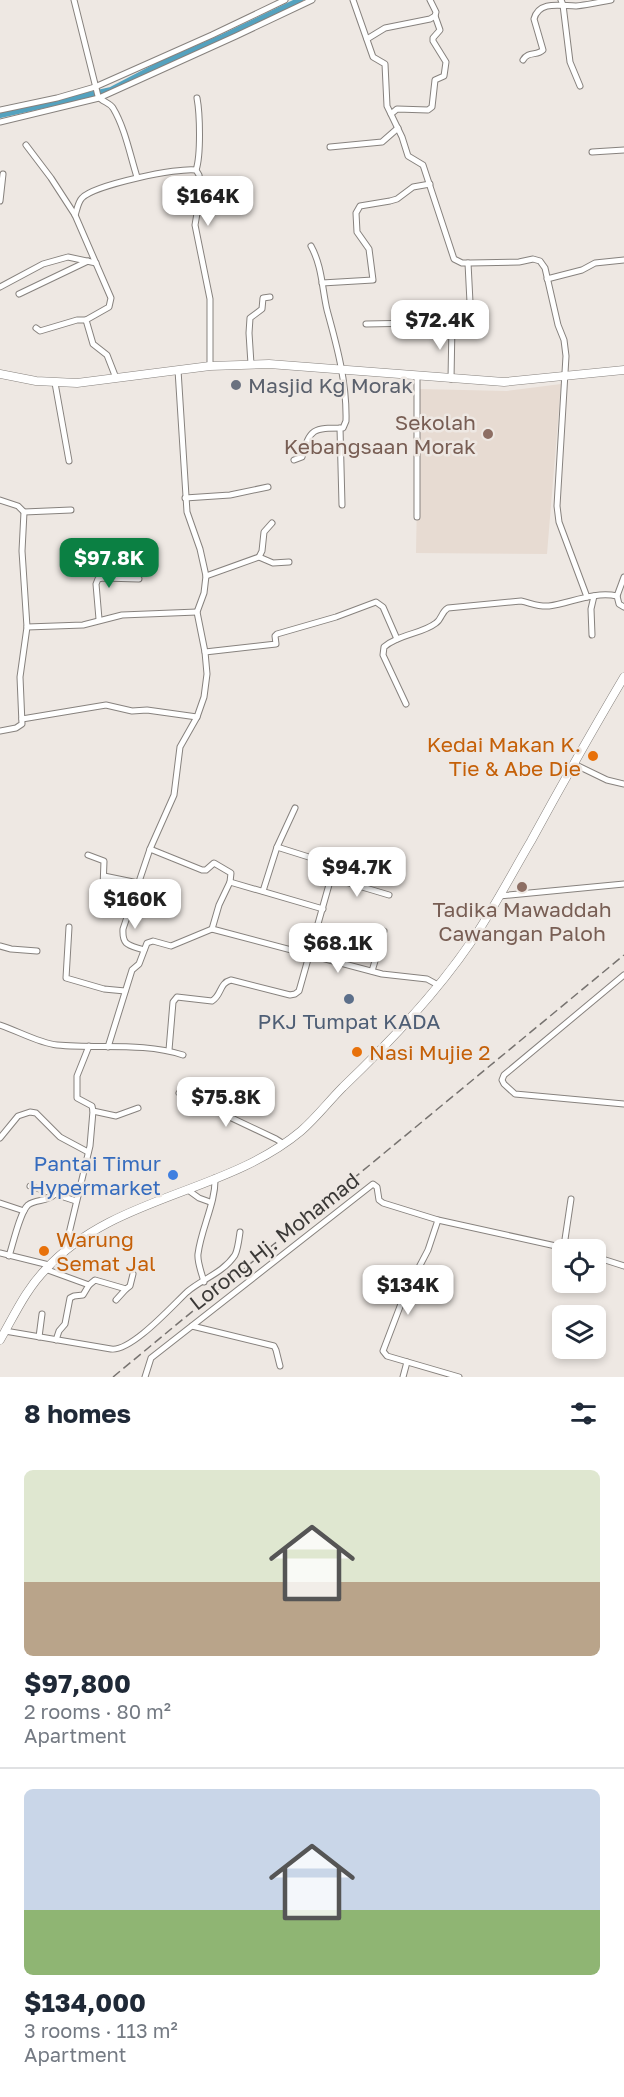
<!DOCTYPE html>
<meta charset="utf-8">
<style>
:root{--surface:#fff;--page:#f6f6f7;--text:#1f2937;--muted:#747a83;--line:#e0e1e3;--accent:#0b8043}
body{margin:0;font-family:"Golos Text",sans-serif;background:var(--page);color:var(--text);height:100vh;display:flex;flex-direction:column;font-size:22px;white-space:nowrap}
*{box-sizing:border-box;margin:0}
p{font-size:20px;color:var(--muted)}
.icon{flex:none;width:33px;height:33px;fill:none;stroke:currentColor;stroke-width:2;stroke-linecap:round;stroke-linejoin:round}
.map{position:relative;height:1377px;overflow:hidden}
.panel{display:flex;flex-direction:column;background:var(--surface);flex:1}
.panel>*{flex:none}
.controls{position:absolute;left:552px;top:1239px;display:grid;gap:12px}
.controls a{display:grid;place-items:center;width:54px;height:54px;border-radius:9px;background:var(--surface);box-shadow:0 3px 9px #0003;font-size:30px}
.price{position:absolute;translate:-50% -51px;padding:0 14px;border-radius:12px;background:#fff;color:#222;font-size:20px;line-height:39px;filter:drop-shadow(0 2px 3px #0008)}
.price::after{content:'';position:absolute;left:50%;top:36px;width:18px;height:14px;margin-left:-9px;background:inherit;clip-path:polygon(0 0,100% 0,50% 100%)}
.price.active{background:var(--accent);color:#fff}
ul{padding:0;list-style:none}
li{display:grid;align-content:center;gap:12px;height:318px;padding:0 24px}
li+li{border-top:2px solid var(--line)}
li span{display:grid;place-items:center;height:186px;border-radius:9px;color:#555}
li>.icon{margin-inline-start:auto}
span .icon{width:108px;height:108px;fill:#fffc;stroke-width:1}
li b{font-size:26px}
h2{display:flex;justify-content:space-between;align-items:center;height:72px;padding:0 24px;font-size:26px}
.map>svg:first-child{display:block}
.built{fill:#e7dbd2}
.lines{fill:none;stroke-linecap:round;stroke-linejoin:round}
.canal{stroke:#54a2bf;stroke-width:6}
.minor-casing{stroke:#87827e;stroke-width:7}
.secondary-casing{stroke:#87827e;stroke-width:9}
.minor{stroke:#fff;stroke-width:5}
.secondary{stroke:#fff;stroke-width:8}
.rail{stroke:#777370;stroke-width:1.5;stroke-dasharray:9 4.5;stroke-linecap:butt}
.worship-dot{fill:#6b7280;stroke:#eee8e3;stroke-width:2}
.education-dot{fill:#8d6e63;stroke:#eee8e3;stroke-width:2}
.food-dot{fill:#e8710a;stroke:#eee8e3;stroke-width:2}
.service-dot{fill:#5c6f8a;stroke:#eee8e3;stroke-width:2}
.shop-dot{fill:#3f7fe0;stroke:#eee8e3;stroke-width:2}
.labels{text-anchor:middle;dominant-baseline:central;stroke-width:5;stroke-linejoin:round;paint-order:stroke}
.worship-label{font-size:21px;fill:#5b616d;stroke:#eee8e3;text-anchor:start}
.education-label{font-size:21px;fill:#785e54;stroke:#eee8e3;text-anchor:end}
.food-label{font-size:21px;fill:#c56008;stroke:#eee8e3;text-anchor:start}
.service-label{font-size:21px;fill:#4e5e75;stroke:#eee8e3}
.shop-label{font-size:21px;fill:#366cbe;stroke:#eee8e3;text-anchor:end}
.street-label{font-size:21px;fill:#3b3937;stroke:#eee8e3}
</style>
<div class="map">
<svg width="624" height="1377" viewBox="0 0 624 1377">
<rect width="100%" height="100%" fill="#eee8e3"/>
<polygon class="built" points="561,384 547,554 416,553 419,389 507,391"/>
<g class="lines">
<polyline class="canal" points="0,115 111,90 161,64 223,37 300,0"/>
<g class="minor-casing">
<g id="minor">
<path d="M74,0L98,96C102,102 109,102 113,108C125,128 130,155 137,177"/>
<polyline points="353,0 373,57 385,64 387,106 402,137 408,156 423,165 454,259 462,263 470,263 519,262 533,259 540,261 545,268 558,325 564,340 566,356 557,506 559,522 587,597"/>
<polyline points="561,0 563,5 570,62 580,86"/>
<polyline points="367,39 385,28 430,19 435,16 436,12 430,0"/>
<path d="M523,60C528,51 537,56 543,50L534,19C539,0 561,6 576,6C588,5 600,2 611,0"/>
<polyline points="0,110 57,98 95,87 212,35 285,0"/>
<polyline points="391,114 397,109 428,110 432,107 435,80 444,76 446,62 433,41 433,38 440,30 435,16"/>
<polyline points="0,122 99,98 236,36 312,0"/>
<polyline points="26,145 51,178 75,215 111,298 109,307 86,320 93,344 107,355 116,378"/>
<polyline points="330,147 382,142 398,128"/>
<polyline points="592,152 624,150"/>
<path d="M196,170C201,155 200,114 197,98"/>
<polyline points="0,201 3,174"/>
<path d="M75,215C77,210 78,202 82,198C94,185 179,167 196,170L199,175L201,190L195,225L210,299V366"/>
<polyline points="547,279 582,270 595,263 624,260"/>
<polyline points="322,283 373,280 369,249 357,232 356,213 360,206 390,201 397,199 413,187 430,184"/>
<polyline points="0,287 43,264 68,257 96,263"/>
<polyline points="19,294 88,261"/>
<polyline points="366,324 471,322 468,263"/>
<polyline points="36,328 40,331 77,320 86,320"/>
<polyline points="251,364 249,333 250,318 262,309 263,298 270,297"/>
<polyline points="451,379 452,324"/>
<polyline points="55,383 69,461"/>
<polyline points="340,428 342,505"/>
<path d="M294,460L302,457C310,428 313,428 343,428L346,421C347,383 337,346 327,310C322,288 322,266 311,246"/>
<polyline points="185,498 230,495 268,487"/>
<polyline points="0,500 18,506 24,512 22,551 27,627 20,677 22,724 16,728 0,731"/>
<polyline points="24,512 71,510"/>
<polyline points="417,517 417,376"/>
<polyline points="259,557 273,563 289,562"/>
<polyline points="206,576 259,557 262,551 264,532 272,523"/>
<polyline points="617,596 624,577"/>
<polyline points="99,619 96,584 98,579 103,578 139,579"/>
<polyline points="27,627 83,625 122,615 197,612"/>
<polyline points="592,635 591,609 594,596"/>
<polyline points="205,652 276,644 275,636 277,634 336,617 376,602 383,607 397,639"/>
<path d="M406,704L383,655L384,647C399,634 422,634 436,623C442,619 441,612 448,608L521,601C531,603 538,607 549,606C571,603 594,591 617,596L619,604L624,607"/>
<polyline points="22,719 106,705 132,711 147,710 197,717"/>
<polyline points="574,764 607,780 624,784"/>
<polyline points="150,849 202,870 206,870 214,863 231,873 230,882 219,905 212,929"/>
<polyline points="88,855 104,861 103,887 109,901 129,909"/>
<polyline points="104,876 138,883"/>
<polyline points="332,878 389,895"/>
<polyline points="230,882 323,909"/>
<polyline points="263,891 277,847 295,808"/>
<polyline points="499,896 624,884"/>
<polyline points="69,927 66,978 104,989 125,991"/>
<polyline points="0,946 11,949 37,951"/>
<path d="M144,950C129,945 122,946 123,929L150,849L174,795L180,747L197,717L204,697L207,674L205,652L197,612L204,593L206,576L200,549L187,512L178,370"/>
<polyline points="372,971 384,931"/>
<polyline points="624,975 504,1075 502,1080 504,1084 515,1094 624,1104"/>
<path d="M0,1025C18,1031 39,1043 57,1045C99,1049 143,1042 183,1055"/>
<polyline points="89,1046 77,1076 77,1098 92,1106 93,1111 116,1116 138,1108"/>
<polyline points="108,1047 132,970 139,964 147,943 153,941 171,946 212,929 382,974 427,979 438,985"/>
<path d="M169,1050L173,1002L177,997L212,1001C222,995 219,983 231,980L290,995L295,994L299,991L334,867L331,864L277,847"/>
<polyline points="179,1093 276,1139 284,1144"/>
<polyline points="0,1138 18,1116 30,1112 36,1113 60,1137 88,1152"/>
<polyline points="30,1186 76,1201"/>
<polyline points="188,1190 199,1198 210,1202"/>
<polyline points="0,1203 24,1211"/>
<polyline points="438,1220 428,1250 404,1296 383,1351 387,1356 459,1377"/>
<polyline points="564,1246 571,1199"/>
<polyline points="65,1250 90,1146 93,1111"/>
<polyline points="0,1253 49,1265"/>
<path d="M9,1256C13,1244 20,1212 28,1205C36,1199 48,1202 55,1194"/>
<polyline points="596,1257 624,1266"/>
<polyline points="45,1269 89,1285 83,1295 74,1296 70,1298 65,1324 59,1331 56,1340"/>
<path d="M204,1282C202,1274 197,1262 198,1254C201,1229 216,1202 215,1178"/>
<polyline points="89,1285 95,1280 126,1289 116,1300"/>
<polyline points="126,1289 130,1286 133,1274"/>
<polyline points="192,1326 274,1346 276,1350 280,1366"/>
<path d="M5,1331L111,1349C131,1352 172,1306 187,1292C202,1279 223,1273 235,1255C238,1249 239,1239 240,1232"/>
<polyline points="39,1337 42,1314"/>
<polyline points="145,1377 151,1358 373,1184 377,1187 379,1200 383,1203 438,1220 574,1250"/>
<polyline points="403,1377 407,1362"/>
</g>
</g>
<g class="secondary-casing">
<g id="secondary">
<polyline points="0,374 36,381 77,383 210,366 269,364 504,382 624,370"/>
<path d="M0,1340C14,1316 26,1289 46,1269C114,1195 226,1194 301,1131C316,1118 329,1101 343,1087C389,1043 435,995 471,942C493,910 511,875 531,841C561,786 592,731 624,677"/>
</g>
</g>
<use href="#minor" class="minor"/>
<use href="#secondary" class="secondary"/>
<polyline class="rail" points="113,1377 624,955"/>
</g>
<circle class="worship-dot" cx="236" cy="385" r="6"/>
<g class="education-dot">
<circle cx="488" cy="434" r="6"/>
<circle cx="522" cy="887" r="6"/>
</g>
<g class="food-dot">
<circle cx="593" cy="756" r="6"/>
<circle cx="357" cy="1052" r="6"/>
<circle cx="44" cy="1251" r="6"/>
</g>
<circle class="service-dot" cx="349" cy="999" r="6"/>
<circle class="shop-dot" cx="173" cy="1175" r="6"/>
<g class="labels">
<g class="worship-label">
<text x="248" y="385">Masjid Kg Morak</text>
</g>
<g class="education-label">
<text x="476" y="422">Sekolah<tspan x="476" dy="24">Kebangsaan Morak</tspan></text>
<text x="522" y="909" text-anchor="middle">Tadika Mawaddah<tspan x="522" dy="24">Cawangan Paloh</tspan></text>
</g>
<g class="food-label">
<text x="581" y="744" text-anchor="end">Kedai Makan K.<tspan x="581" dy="24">Tie &amp; Abe Die</tspan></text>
<text x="369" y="1052">Nasi Mujie 2</text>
<text x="56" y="1239">Warung<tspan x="56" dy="24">Semat Jal</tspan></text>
</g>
<g class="service-label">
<text x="349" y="1021">PKJ Tumpat KADA</text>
</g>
<g class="shop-label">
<text x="161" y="1163">Pantai Timur<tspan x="161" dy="24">Hypermarket</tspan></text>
</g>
<g class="street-label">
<text transform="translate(274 1241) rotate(-38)">Lorong Hj. Mohamad</text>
</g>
</g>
</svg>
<div class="controls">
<a><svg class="icon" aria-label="locate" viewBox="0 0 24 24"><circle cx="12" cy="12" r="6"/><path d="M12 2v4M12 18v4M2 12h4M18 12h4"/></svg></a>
<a><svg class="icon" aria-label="layers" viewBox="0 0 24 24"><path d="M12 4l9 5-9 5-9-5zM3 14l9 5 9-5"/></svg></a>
</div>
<b class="price" style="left:208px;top:227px">$164K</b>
<b class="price" style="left:440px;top:351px">$72.4K</b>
<b class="price active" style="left:109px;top:589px">$97.8K</b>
<b class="price" style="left:357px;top:898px">$94.7K</b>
<b class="price" style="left:135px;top:930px">$160K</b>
<b class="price" style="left:338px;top:974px">$68.1K</b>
<b class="price" style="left:226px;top:1128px">$75.8K</b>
<b class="price" style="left:408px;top:1316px">$134K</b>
</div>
<section class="panel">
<h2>8 homes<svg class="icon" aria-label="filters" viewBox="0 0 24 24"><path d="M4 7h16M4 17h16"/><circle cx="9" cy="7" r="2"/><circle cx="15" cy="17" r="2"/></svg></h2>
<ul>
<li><span style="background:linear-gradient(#dfe7d0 60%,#b9a48a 0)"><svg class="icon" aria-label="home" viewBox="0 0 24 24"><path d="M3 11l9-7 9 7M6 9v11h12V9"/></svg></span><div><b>$97,800</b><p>2 rooms · 80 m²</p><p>Apartment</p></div></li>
<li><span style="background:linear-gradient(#c9d6e8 65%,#8fb573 0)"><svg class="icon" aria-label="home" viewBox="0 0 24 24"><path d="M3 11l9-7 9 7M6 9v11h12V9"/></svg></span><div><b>$134,000</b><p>3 rooms · 113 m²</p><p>Apartment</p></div></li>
</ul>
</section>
